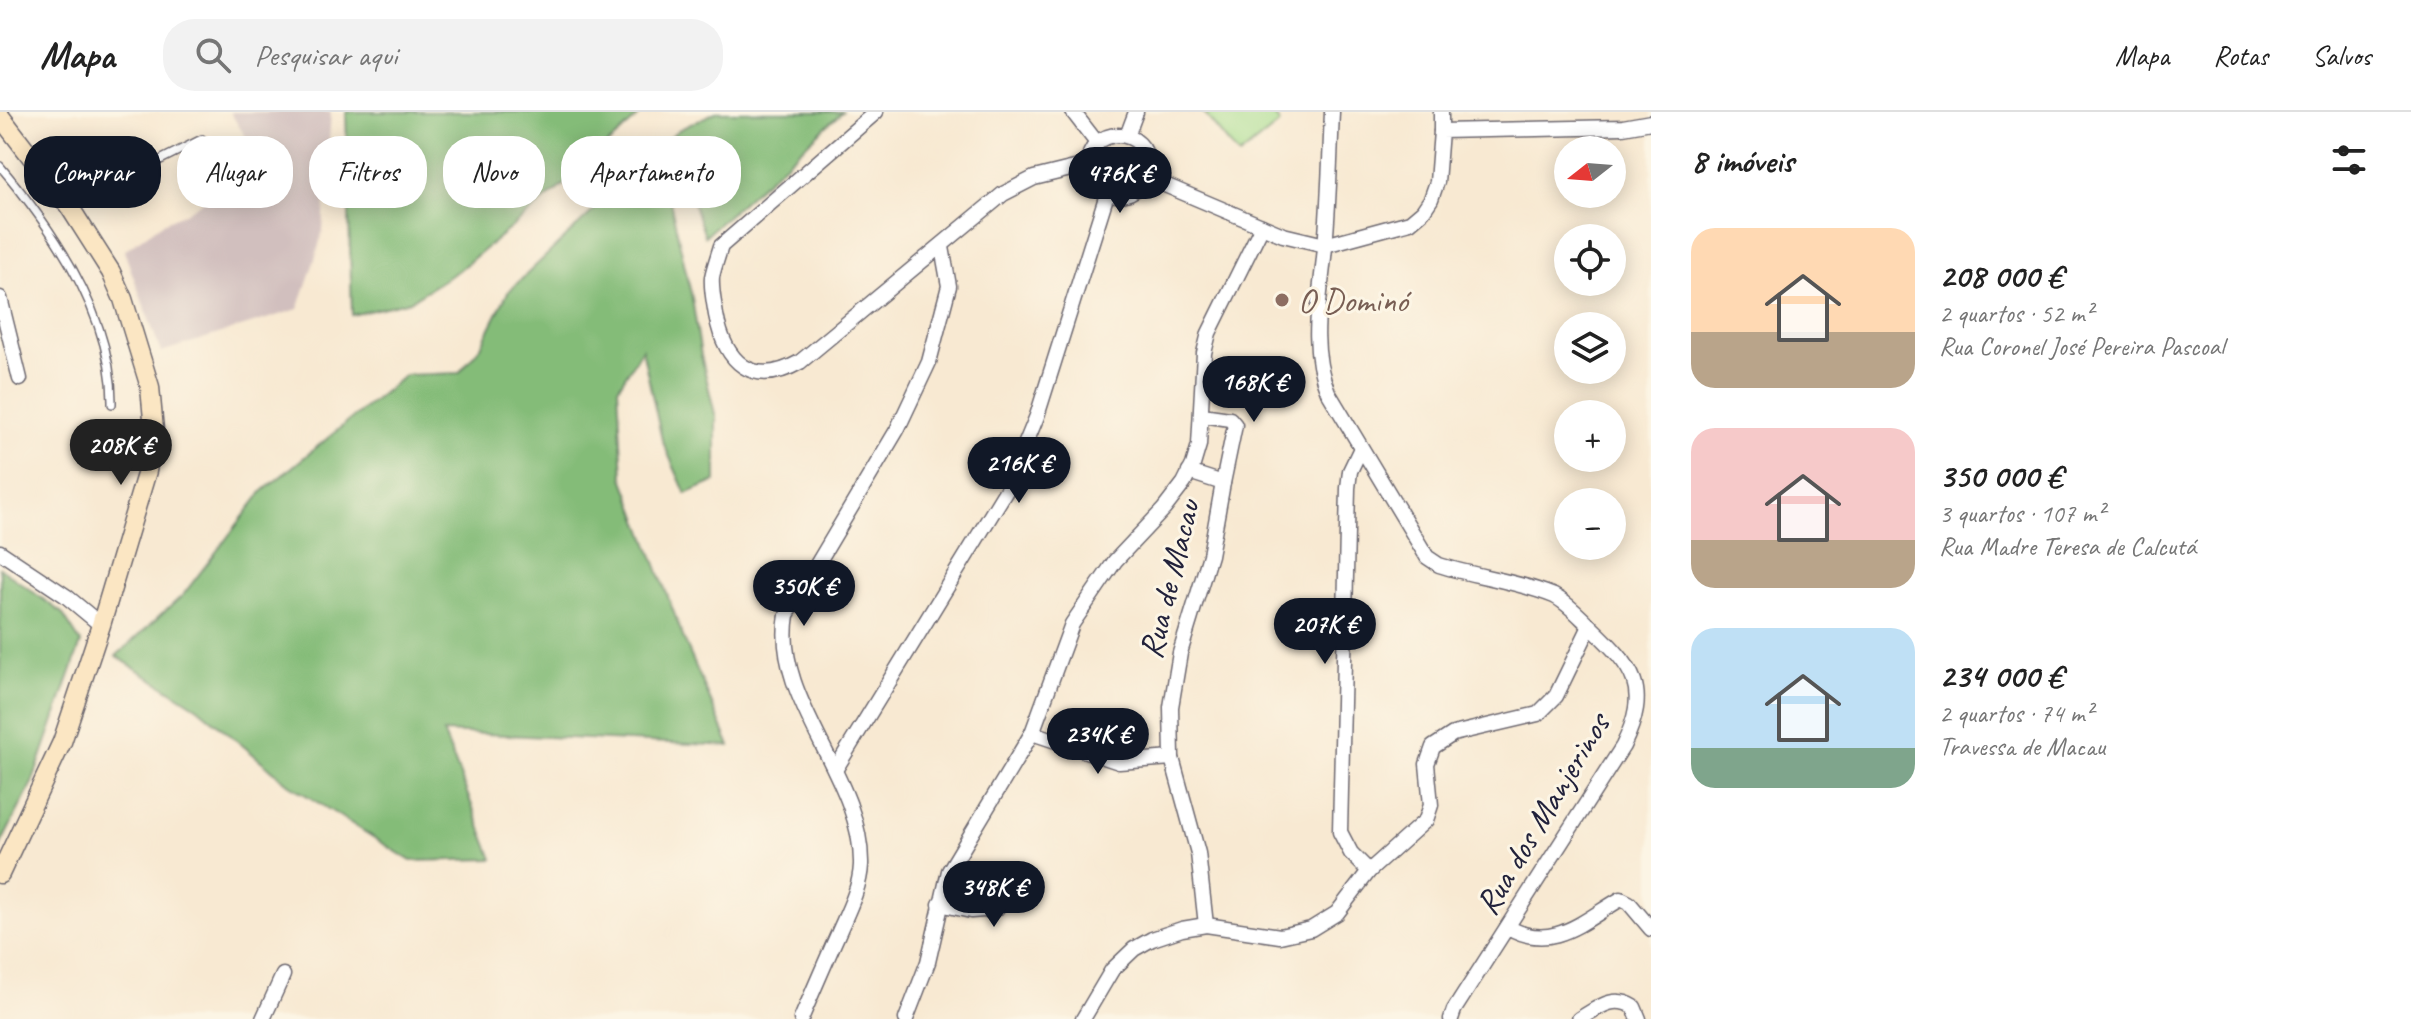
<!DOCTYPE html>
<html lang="pt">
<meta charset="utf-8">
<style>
:root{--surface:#fff;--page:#f2f2f2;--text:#222;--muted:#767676;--line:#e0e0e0;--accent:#111827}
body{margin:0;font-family:Caveat,sans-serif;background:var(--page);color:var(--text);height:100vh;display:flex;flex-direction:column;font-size:30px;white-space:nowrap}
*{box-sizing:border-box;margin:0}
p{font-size:26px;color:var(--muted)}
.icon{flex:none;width:44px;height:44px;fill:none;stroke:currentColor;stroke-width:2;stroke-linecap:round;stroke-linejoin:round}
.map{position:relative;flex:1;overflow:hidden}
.side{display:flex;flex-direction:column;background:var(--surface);width:760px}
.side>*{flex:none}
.banner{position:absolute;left:24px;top:24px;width:760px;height:72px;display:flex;gap:16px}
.needle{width:52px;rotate:253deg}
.buttons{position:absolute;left:1554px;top:24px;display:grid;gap:16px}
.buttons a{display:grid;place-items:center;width:72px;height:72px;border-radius:50%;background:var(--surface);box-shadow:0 4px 20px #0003;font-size:40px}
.price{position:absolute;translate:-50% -68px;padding:0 18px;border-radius:28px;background:var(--accent);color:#fff;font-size:26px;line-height:52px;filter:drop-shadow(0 2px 4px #0008)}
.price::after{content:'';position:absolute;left:50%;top:48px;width:24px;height:18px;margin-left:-12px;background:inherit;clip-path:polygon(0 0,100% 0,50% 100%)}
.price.active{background:#222;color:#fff}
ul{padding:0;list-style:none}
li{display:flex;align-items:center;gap:24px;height:200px;padding:0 40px}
li span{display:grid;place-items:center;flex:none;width:224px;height:160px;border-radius:24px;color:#555}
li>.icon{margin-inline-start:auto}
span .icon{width:96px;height:96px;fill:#fffc;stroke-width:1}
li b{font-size:34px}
h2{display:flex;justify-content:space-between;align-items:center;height:96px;padding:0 40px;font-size:34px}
.tag{padding:0 28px;border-radius:32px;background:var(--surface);box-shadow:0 4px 20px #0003;font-size:28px;line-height:72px}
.tag.active{background:var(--accent);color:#fff}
header{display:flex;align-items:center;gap:48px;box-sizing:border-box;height:112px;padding:0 40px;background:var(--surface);border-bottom:2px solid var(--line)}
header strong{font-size:38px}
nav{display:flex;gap:44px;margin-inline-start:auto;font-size:28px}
.search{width:560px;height:72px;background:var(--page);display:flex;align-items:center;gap:20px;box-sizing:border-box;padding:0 28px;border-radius:32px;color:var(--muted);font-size:30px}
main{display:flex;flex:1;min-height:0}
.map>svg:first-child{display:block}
.industrial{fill:#d1bfbe}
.green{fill:#a6dc8c;stroke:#647f64;stroke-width:2}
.forest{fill:#84bc78;stroke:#536f5a;stroke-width:2}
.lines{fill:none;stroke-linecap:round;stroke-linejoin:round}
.lane-casing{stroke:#6d6870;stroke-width:10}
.street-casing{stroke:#6d6870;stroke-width:17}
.secondary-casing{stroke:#6d6870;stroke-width:21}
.lane{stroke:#fff;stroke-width:7}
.street{stroke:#fff;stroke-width:14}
.secondary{stroke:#fbe6c3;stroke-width:18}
.education-dot{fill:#8d6e63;stroke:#fcf5e5;stroke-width:3}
.labels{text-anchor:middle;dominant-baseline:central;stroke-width:6;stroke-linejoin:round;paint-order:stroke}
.education-label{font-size:34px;fill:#785e54;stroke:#fcf5e5;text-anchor:start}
.street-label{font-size:34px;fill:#22223b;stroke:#fcf5e5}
</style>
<header>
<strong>Mapa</strong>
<div class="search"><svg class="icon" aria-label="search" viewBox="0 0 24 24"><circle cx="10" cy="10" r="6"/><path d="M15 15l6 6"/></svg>Pesquisar aqui</div>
<nav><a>Mapa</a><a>Rotas</a><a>Salvos</a></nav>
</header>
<main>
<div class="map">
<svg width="1651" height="907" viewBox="0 0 1651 907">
<rect width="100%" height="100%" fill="#fcf5e5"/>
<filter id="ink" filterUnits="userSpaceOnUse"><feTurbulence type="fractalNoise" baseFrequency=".0125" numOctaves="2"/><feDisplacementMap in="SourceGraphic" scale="16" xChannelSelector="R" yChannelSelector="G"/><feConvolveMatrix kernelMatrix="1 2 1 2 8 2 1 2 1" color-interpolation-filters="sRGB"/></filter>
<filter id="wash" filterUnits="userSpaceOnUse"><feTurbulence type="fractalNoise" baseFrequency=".006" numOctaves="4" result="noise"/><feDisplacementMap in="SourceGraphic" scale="32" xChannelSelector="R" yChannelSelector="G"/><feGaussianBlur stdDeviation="1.8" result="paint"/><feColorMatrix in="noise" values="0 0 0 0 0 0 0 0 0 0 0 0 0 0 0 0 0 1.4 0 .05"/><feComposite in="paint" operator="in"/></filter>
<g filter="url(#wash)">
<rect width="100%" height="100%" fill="#f8e9d2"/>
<polygon class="industrial" points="230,0 331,0 323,118 315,147 298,197 161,240 124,139 161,112 185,101 262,50"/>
<polygon class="green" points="1203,0 1271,0 1280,11 1239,44"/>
<g class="forest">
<polygon points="346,0 643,0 567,70 459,158 410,189 352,203"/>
<polygon points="716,0 842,0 705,124 682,61 670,89 692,186 701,244 716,306 716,369 686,382 662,328 642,237 618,276 623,365 685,530 730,634 443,620 493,747 411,749 290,673 198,596 116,544 183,483 263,379 405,263 459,261 480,236 508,180 678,18"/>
<polygon points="0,456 62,501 81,531 32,671 0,734"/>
</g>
</g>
<g filter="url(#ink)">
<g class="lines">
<g class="lane-casing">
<g id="lane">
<path d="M0,54C54,118 113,205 112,292"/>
<polyline points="71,93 202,27"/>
</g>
</g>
<g class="street-casing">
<g id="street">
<path d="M876,0L721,134C718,144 714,155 712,165C711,178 714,190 716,203C725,250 752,277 800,250L1003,82L1034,66L1087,53"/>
<polyline points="1073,0 1097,31"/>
<path d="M1332,0C1330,45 1329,90 1325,135C1321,184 1308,233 1328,280L1427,445L1439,453C1477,465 1518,469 1554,484C1568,491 1580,505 1592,516C1634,556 1651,576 1623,634L1454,898L1451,907"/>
<polyline points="1441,0 1441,19"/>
<circle cx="1118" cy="53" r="30"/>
<polyline points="1127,24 1136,0"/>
<polyline points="1146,65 1283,123 1325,133 1410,110 1423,99 1431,87 1437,70 1441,19 1623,15 1651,10"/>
<polyline points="0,186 20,267"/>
<polyline points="1202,303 1230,307 1235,313 1223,371"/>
<polyline points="1361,336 1350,359 1348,376 1340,720 1351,741 1369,759"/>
<polyline points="1189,360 1223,371 1210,443 1180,541 1171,595 1172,646 1198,741 1206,813"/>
<polyline points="0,440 66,484 101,513"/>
<polyline points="1032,621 1119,650 1172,646"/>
<polyline points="835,658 1007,377 1037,304 1107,82"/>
<polyline points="940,792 971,799 996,797 1020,766"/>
<path d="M1508,815C1552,841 1584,808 1621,787L1629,791L1651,817"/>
<polyline points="263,907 283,863"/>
<path d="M801,907C813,879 825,851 838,822C847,801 860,777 861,753C863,665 772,588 787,503L897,318L929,250L949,174L942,135"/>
<polyline points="906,907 928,850 949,759 1032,621 1072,512 1115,449 1164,397 1184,371 1193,353 1199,333 1204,241 1209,221 1262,114"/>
<polyline points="1083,907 1112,858 1134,837 1152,827 1182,817 1206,813 1280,824 1311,817 1337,801 1369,759 1426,708 1431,693 1427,652 1433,635 1453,622 1538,602 1556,584 1590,514"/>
<path d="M1579,907C1598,896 1613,882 1634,895L1639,907"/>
</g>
</g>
<g class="secondary-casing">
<polyline id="secondary" points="0,4 69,94 111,160 123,187 150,275 154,318 147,359 101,513 62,630 0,762"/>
</g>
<use href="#lane" class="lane"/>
<use href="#street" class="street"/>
<use href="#secondary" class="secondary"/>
</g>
</g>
<circle class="education-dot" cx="1282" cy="188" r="8"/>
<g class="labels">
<g class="education-label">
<text x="1298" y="188">O Dominó</text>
</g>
<g class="street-label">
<text transform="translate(1169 467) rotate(-76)">Rua de Macau</text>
<text transform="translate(1542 702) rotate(-59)">Rua dos Manjerinos</text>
</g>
</g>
</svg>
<div class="buttons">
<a><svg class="needle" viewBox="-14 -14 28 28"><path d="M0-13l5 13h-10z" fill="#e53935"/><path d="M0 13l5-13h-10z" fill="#767676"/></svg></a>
<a><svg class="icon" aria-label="locate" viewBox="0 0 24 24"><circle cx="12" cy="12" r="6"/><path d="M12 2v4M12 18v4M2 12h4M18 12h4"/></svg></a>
<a><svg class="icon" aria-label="layers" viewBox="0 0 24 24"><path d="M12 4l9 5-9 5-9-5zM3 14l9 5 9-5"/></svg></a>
<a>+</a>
<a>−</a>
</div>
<b class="price" style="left:1120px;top:103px">476K €</b>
<b class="price" style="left:1254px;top:312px">168K €</b>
<b class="price active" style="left:121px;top:375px">208K €</b>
<b class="price" style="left:1019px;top:393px">216K €</b>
<b class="price" style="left:804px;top:516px">350K €</b>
<b class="price" style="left:1325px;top:554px">207K €</b>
<b class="price" style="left:1098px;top:664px">234K €</b>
<b class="price" style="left:994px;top:817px">348K €</b>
<div class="banner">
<a class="tag active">Comprar</a>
<a class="tag">Alugar</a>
<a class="tag">Filtros</a>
<a class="tag">Novo</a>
<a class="tag">Apartamento</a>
</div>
</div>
<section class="side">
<h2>8 imóveis<svg class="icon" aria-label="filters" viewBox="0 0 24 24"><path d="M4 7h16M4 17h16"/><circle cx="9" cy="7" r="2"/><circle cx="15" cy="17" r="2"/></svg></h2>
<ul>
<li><span style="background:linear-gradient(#ffd9b3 65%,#b9a48a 0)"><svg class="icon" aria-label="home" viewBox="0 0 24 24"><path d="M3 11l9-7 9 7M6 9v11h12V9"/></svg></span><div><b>208 000 €</b><p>2 quartos · 52 m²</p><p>Rua Coronel José Pereira Pascoal</p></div></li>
<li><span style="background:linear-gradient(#f6c9c9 70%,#b9a48a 0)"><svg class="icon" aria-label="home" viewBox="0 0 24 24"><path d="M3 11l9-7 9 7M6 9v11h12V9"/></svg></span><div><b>350 000 €</b><p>3 quartos · 107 m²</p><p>Rua Madre Teresa de Calcutá</p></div></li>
<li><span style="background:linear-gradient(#bfe0f5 75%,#7fa58c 0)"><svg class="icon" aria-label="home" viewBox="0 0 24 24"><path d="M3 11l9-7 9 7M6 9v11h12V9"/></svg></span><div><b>234 000 €</b><p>2 quartos · 74 m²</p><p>Travessa de Macau</p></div></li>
</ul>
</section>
</main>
